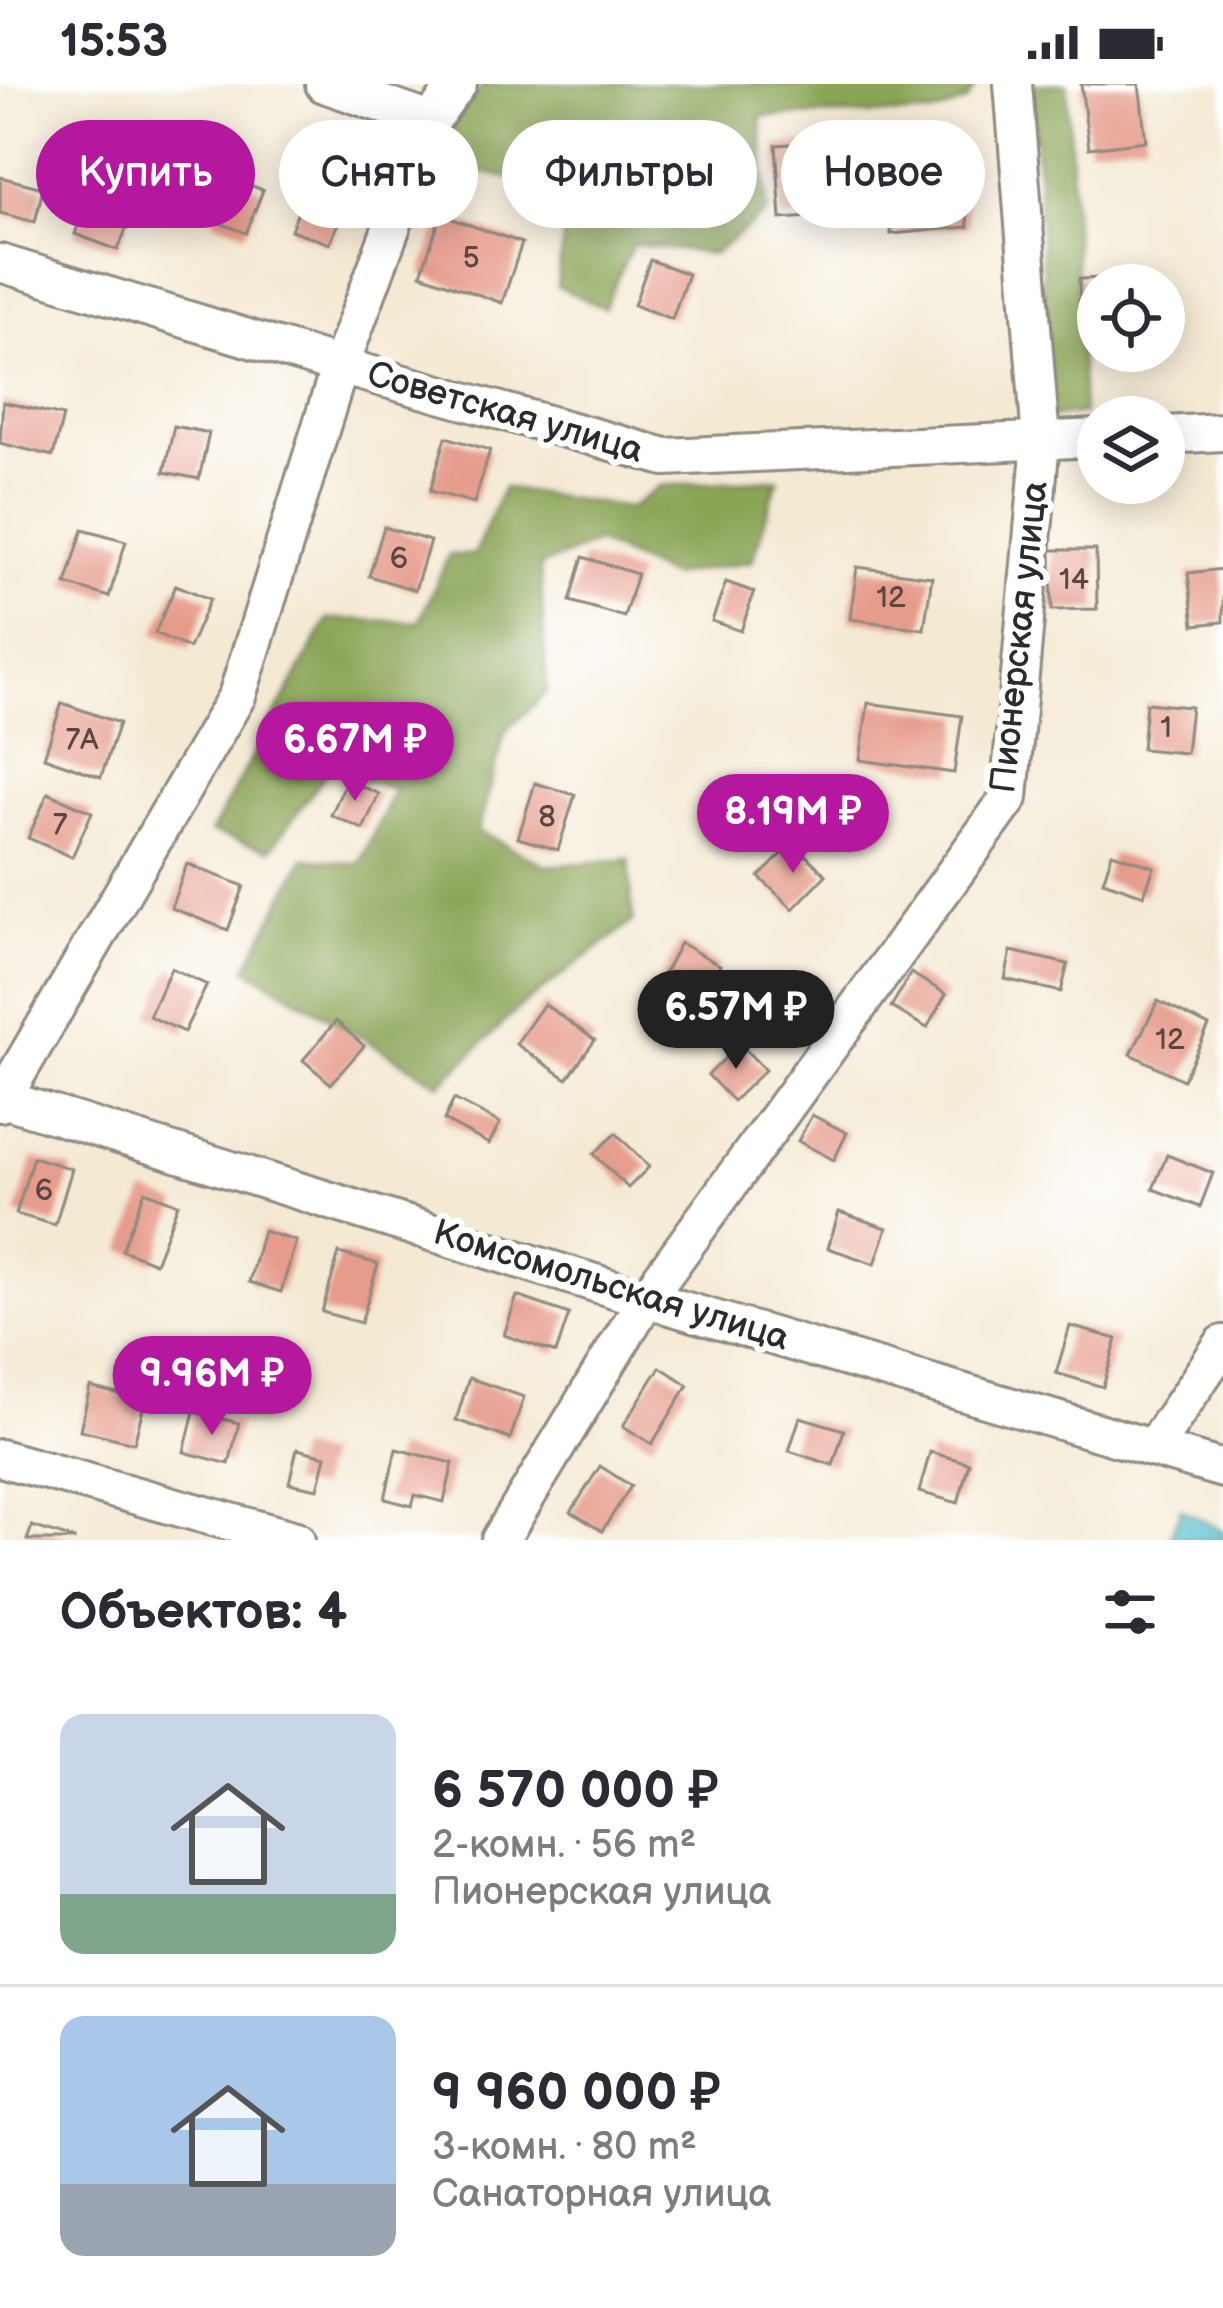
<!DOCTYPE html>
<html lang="ru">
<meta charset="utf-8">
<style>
:root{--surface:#fff;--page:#f7f7f7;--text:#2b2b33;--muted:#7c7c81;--line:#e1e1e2;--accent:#b5179e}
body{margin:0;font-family:"Balsamiq Sans",sans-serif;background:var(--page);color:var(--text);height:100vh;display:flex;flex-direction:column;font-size:45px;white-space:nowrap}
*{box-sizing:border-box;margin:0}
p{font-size:39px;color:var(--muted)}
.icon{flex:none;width:66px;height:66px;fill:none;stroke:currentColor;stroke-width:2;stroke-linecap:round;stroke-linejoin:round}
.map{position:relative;height:1456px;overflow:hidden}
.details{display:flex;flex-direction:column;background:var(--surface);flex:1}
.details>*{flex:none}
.banner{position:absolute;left:36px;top:36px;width:1152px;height:108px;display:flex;gap:24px}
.fabs{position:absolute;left:1077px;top:180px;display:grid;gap:24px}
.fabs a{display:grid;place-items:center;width:108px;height:108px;border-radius:50%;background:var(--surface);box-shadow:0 6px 30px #0003;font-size:60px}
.price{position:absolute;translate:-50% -102px;padding:0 27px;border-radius:42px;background:var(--accent);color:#fff;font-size:39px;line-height:78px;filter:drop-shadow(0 3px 6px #0008)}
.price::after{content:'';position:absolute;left:50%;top:72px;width:36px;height:27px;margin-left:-18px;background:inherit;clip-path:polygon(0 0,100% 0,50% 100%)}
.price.on{background:#222;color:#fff}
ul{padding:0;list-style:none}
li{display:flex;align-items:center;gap:36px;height:300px;padding:0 60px}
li+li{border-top:3px solid var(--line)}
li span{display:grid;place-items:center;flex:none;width:336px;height:240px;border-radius:24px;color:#555}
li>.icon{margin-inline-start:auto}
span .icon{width:144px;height:144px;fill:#fffc;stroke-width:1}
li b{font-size:51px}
h2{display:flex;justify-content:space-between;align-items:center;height:144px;padding:0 60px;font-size:51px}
.pill{padding:0 42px;border-radius:54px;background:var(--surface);box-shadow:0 6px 30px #0003;font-size:42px;line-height:108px}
.pill.on{background:var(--accent);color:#fff}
.status{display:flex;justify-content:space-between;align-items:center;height:84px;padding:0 60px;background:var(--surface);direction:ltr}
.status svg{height:33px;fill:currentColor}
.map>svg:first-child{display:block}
.forest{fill:#8ba556;stroke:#5b6840;stroke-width:3}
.water{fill:#54c0cd;stroke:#40767c;stroke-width:3}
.building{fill:#e69b8b}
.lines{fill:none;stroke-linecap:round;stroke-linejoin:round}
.minor-casing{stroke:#908a7f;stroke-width:42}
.minor{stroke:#fff;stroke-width:36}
.labels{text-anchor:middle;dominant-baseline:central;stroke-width:12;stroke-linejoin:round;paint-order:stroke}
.number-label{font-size:30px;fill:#5a4743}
.street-label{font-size:36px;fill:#2b2b2b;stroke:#fff}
</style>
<div class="status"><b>15:53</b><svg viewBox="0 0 49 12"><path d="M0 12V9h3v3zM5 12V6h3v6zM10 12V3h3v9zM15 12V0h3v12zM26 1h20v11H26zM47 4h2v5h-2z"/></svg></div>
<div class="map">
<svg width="1223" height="1456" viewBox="0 0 1223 1456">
<rect width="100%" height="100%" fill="#fff"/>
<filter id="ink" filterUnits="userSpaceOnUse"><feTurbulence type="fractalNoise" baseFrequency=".00833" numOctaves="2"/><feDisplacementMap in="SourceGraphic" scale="24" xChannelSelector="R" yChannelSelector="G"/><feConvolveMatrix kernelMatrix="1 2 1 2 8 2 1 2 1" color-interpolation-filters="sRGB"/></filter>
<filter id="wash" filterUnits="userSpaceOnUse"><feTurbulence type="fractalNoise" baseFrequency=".004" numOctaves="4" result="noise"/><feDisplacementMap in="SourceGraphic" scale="48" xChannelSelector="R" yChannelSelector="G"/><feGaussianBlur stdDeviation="2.7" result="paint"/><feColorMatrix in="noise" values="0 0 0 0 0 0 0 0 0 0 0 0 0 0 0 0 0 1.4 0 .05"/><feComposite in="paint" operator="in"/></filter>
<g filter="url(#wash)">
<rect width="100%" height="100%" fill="#f4e9d3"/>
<g class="forest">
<polygon points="484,0 977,0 966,18 933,30 761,32 767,129 713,170 633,160 604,224 557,202 569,105 457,84 444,48"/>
<polygon points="1032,0 1067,0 1083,329 1051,334"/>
<polygon points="778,395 752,477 669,492 597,458 540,482 547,608 505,648 478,747 547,782 629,775 633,837 520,923 440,1000 246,884 304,774 359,780 395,705 329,685 270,766 211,748 328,535 419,538 449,471 474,471 503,404 631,424 660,402"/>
</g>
<polygon class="water" points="1181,1425 1223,1447 1223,1456 1169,1456"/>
<g id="blocks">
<g class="building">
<polygon points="1081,0 1139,0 1146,57 1089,64"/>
<polygon points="821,58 826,132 781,135 776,61"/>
<polygon points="0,93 43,104 35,138 0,129"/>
<polygon points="229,93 263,106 246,149 212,136"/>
<polygon points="964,98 968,143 891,150 887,104"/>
<polygon points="307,104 346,118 330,160 291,146"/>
<polygon points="90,108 134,124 118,166 75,150"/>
<polygon points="441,131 522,159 502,219 421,190"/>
<polygon points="650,176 688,190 672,235 634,221"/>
<polygon points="1135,193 1135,201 1098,201 1098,230 1080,231 1079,195"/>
<polygon points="3,318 63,332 53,372 0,359"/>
<polygon points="174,342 209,349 199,395 164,388"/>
<polygon points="446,353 490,366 474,419 430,407"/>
<polygon points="384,443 430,457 415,506 369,492"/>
<polygon points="83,445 126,457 109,513 66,500"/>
<polygon points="1051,466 1096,466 1097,525 1052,526"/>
<polygon points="583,473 637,490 624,533 570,517"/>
<polygon points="857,483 932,493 924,545 850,535"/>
<polygon points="1223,485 1223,538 1194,541 1188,489"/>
<polygon points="726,498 754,508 741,547 712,537"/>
<polygon points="176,501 210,515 189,564 155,549"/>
<polygon points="62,619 119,639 101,693 44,673"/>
<polygon points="868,619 962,632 954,689 860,676"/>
<polygon points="1146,619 1191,623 1186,669 1142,665"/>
<polygon points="347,696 379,710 363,745 331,731"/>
<polygon points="535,699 575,711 558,766 518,754"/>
<polygon points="48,709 92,728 72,773 28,754"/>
<polygon points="793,759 826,791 793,825 759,793"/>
<polygon points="1112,769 1154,783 1144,811 1103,797"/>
<polygon points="187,780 244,802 228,846 171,824"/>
<polygon points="680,859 720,881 701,917 661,895"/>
<polygon points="1011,867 1068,880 1061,908 1005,895"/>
<polygon points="171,884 207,901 184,948 149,932"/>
<polygon points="911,889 946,910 927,944 891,923"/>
<polygon points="1158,917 1209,942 1183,996 1131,970"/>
<polygon points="544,920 595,956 567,995 516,960"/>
<polygon points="336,937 364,962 331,1000 303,976"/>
<polygon points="740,960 765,986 733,1017 708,991"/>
<polygon points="454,1015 500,1039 489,1060 444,1036"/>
<polygon points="812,1031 847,1049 834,1076 798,1057"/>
<polygon points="616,1049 649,1083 628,1104 594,1070"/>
<polygon points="1167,1071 1213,1089 1200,1123 1153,1105"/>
<polygon points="33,1073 72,1085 55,1141 16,1130"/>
<polygon points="145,1107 178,1120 155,1179 122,1166"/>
<polygon points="839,1128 887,1144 875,1180 828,1164"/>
<polygon points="263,1147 296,1157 281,1208 249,1198"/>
<polygon points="339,1169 378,1180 361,1239 322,1228"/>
<polygon points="517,1212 569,1230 556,1269 504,1251"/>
<polygon points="1070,1242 1117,1255 1103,1303 1056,1289"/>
<polygon points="660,1283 688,1301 652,1360 623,1342"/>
<polygon points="469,1294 524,1313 510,1355 456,1336"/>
<polygon points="90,1303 145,1317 134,1359 80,1346"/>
<polygon points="194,1328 239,1339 229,1380 184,1368"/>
<polygon points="800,1333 844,1346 833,1381 789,1367"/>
<polygon points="297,1365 326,1372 318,1405 289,1399"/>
<polygon points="396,1365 453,1379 444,1418 415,1411 412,1422 385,1415"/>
<polygon points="930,1368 969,1379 958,1419 919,1408"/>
<polygon points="600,1382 631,1402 602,1447 571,1428"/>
<polygon points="32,1442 74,1455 74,1456 27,1456"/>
</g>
</g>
</g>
<g filter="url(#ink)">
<use href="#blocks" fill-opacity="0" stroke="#908a7f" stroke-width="3"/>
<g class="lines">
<g class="minor-casing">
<g id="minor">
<polyline points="324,0 431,37"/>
<polyline points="0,179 340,282 665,373 1098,354"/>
<polyline points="1164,351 1223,348"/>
<polyline points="0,1014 646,1215 1223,1385"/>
<polyline points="0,1019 237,612 340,282 431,37 458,0"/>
<polyline points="1153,1364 1223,1260"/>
<polyline points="0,1374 296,1456"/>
<polyline points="500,1456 646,1215 1009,714 1041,357 1013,0"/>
</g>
</g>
<use href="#minor" class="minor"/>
</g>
</g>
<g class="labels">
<g class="number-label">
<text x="471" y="174">5</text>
<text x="399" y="475">6</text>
<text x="1074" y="496">14</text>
<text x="891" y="514">12</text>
<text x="1166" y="644">1</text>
<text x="82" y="656">7А</text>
<text x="547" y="733">8</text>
<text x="60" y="741">7</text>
<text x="1170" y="956">12</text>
<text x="44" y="1107">6</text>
</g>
<g class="street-label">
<text transform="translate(505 329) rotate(16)">Советская улица</text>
<text transform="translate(1020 553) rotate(-84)">Пионерская улица</text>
<text transform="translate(611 1202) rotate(17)">Комсомольская улица</text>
</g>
</g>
</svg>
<div class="fabs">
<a><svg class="icon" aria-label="locate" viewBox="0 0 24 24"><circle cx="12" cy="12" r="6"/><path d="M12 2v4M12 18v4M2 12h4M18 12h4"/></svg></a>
<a><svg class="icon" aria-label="layers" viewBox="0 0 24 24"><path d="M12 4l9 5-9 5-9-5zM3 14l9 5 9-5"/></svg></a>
</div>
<b class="price" style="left:355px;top:720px">6.67M ₽</b>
<b class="price" style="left:793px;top:792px">8.19M ₽</b>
<b class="price on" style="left:736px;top:988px">6.57M ₽</b>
<b class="price" style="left:212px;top:1354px">9.96M ₽</b>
<div class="banner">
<a class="pill on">Купить</a>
<a class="pill">Снять</a>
<a class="pill">Фильтры</a>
<a class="pill">Новое</a>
</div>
</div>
<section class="details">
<h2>Объектов: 4<svg class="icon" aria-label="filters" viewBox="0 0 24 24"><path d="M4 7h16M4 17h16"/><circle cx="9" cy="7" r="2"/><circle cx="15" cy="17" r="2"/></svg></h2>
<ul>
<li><span style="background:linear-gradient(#c9d6e8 75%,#7fa58c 0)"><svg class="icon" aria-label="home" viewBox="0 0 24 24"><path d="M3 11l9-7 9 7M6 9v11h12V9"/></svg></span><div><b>6 570 000 ₽</b><p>2-комн. · 56 m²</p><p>Пионерская улица</p></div></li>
<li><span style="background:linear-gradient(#a9c7e8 70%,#9aa5b1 0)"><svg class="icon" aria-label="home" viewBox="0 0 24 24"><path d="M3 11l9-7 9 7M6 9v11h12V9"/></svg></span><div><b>9 960 000 ₽</b><p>3-комн. · 80 m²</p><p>Санаторная улица</p></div></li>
</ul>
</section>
